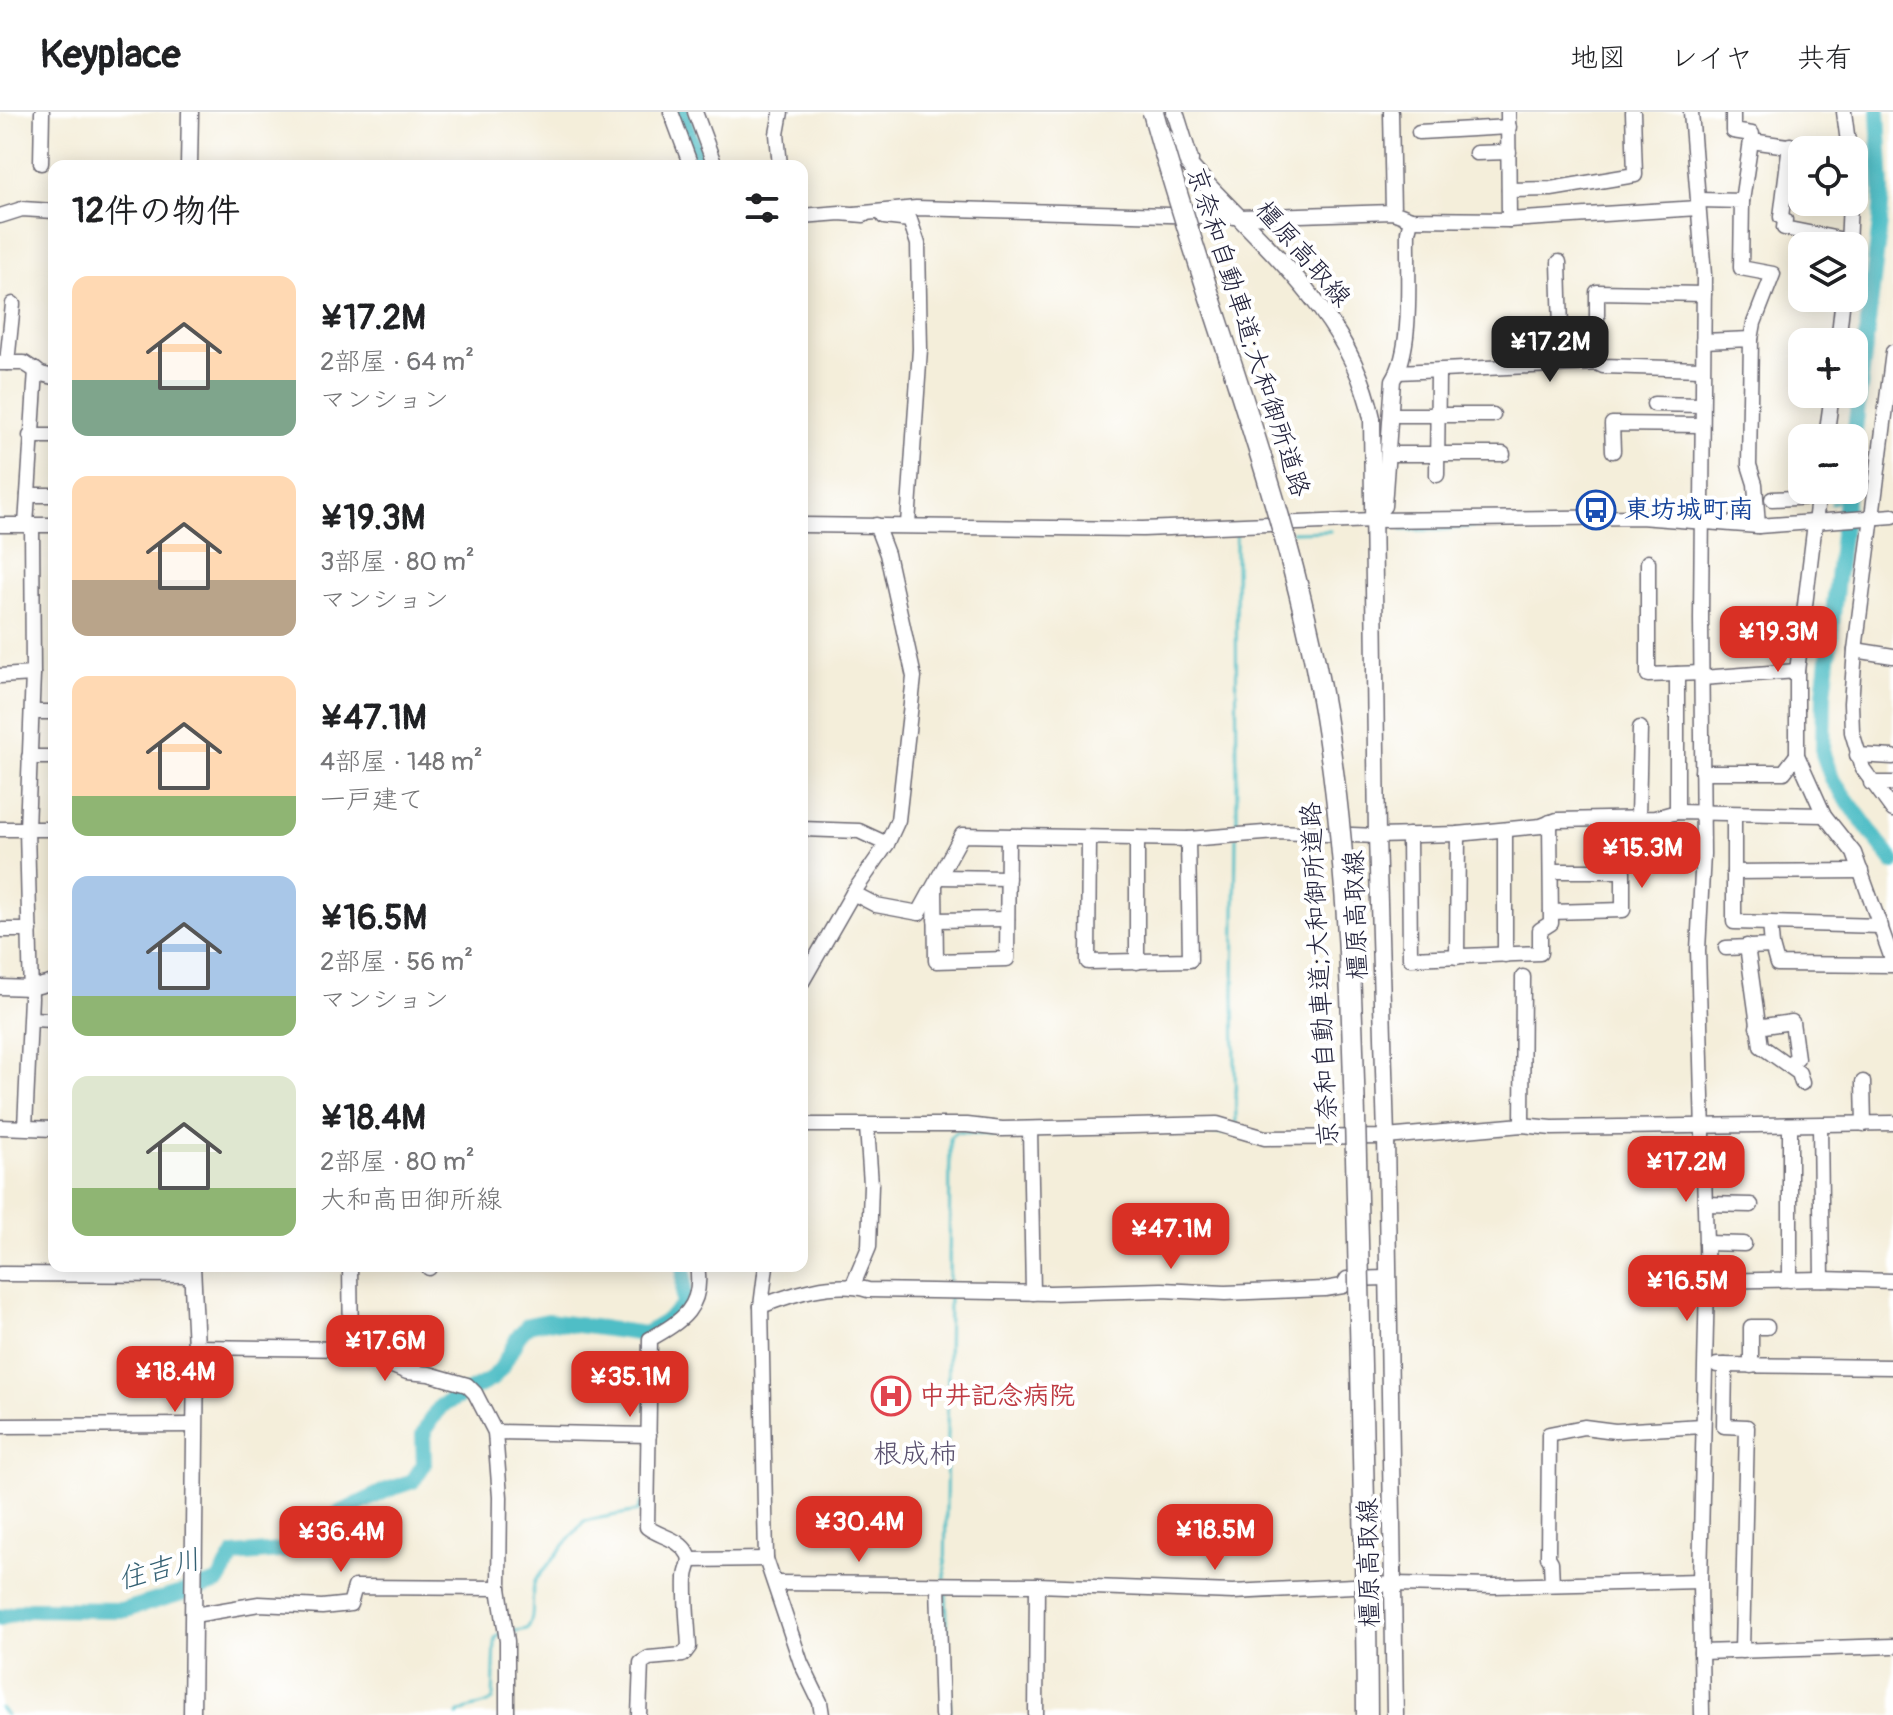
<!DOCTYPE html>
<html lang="ja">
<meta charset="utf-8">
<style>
:root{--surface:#fff;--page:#f2f2f2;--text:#202124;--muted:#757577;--line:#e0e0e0;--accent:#d93025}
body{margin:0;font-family:Pangolin,"Klee One",sans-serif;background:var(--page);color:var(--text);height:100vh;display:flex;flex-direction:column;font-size:30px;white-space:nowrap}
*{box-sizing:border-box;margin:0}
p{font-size:26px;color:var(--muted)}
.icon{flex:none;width:44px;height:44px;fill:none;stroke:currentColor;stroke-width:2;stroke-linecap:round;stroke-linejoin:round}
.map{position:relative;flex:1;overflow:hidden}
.side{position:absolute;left:48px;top:48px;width:760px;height:1112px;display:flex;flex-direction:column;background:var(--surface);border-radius:16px;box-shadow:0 4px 20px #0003}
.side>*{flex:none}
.fabs{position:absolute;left:1788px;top:24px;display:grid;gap:16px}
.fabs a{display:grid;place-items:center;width:80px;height:80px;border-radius:16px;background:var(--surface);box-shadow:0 4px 20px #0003;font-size:40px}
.price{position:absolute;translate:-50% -68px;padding:0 18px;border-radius:16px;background:var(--accent);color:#fff;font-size:26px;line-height:52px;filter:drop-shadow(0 2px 4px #0008)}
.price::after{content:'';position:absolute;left:50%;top:48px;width:24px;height:18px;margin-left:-12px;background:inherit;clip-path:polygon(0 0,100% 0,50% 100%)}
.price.selected{background:#222;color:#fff}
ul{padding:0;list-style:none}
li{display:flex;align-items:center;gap:24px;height:200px;padding:0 24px}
li span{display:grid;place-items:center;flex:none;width:224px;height:160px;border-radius:16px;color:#555}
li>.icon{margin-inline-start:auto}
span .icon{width:96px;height:96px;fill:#fffc;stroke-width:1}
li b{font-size:34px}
h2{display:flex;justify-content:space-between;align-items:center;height:96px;padding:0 24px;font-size:34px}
header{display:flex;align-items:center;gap:48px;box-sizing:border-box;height:112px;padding:0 40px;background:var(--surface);border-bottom:2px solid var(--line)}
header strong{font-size:38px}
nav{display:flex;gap:44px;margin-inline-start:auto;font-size:28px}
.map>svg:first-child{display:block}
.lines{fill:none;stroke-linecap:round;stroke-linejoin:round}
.stream{stroke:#50bec6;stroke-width:3}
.river{stroke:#50bec6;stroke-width:16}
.minor-casing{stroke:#6c6973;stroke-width:17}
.major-casing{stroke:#6c6973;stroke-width:19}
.minor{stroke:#fff;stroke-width:14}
.major{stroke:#fff;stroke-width:16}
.highway-bridge-casing{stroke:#6c6973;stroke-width:23;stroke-linecap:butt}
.highway-bridge{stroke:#fff;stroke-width:20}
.labels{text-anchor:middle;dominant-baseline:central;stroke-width:8;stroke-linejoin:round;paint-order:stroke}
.street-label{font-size:26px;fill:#22223b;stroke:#fff}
.transit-label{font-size:26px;font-weight:bold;fill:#164399;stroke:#fff;text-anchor:start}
.health-label{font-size:26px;font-weight:bold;fill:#be3a42;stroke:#fff;text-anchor:start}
.neighbourhood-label{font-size:28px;fill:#59506e;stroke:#fff}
.water-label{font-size:28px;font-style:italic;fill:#346073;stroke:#fff}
</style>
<header>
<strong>Keyplace</strong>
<nav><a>地図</a><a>レイヤ</a><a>共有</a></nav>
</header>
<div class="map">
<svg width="1893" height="1603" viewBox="0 0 1893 1603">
<rect width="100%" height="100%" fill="#fff"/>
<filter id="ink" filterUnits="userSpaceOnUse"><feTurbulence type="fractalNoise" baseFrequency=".0125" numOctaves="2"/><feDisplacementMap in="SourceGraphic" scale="16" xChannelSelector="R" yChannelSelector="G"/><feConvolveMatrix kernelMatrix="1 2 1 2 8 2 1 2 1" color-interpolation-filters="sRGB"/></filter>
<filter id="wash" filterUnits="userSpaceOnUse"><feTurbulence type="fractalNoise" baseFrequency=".006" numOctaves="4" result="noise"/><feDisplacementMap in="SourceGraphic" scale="32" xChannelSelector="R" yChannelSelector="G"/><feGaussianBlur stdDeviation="1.8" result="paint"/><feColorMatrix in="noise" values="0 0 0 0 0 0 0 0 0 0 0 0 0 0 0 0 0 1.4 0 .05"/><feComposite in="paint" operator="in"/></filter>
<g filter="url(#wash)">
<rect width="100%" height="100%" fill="#f4eeda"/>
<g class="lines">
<g class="stream">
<polyline points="1831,391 1846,387"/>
<polyline points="1513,413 1572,413"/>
<polyline points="1402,418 1439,418 1478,414"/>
<polyline points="1236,420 1237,719"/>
<polyline points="1292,420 1330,419"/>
<polyline points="1236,726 1234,881 1236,1014"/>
<polyline points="1177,1020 1225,1021"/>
<polyline points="949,1175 950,1025 956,1020 1014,1024"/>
<polyline points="945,1467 949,1183"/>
<polyline points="946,1479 950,1603"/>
<path d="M511,1520L527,1517C537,1504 529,1485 535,1469L584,1409L638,1399L641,1391"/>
<polyline points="0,1596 6,1603"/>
<path d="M457,1603C467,1593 483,1597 493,1588L495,1527L499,1523"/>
</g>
<g class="river">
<polyline points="681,0 700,54"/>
<polyline points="1854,326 1880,111 1882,79 1878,0"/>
<polyline points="1847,378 1824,582 1823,642 1833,669 1893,750"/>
<polyline points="0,1506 31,1497 125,1498 218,1470 234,1443 289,1438 312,1415 387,1378 413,1369 424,1352 423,1323 430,1309 441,1294 492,1267 502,1255 518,1225 528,1213 548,1209 645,1222 665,1210 683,1195 684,1154"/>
</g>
</g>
</g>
<g filter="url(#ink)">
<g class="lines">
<g class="minor-casing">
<g id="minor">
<polyline points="671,0 691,54"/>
<polyline points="695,0 715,54"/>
<polyline points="1391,0 1393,100"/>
<polyline points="1508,0 1509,108"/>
<polyline points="1691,0 1704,163 1701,507 1703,742 1698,838 1707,1169 1700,1469 1702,1603"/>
<polyline points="1733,0 1733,19 1752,22 1742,89"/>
<polyline points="1844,0 1849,38"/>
<polyline points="1419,20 1509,15"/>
<polyline points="1751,29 1810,37"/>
<polyline points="1790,33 1781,105 1785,108 1784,116 1849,129"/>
<polyline points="1476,41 1509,40"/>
<polyline points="41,51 42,0"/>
<polyline points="780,54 777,22 781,0"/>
<polyline points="1509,78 1551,77 1635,63 1633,0"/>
<polyline points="1699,88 1742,89 1741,156 1773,162 1754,211 1751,227"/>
<polyline points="855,102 916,96 1239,105 1393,100 1411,107 1509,108 1698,96"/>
<polyline points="0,104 22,97 54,99"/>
<polyline points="802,104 840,101 864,103"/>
<polyline points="884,105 910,108 918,132 920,237 908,412"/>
<polyline points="1848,134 1850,90"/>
<polyline points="1559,150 1562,252"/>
<polyline points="1703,229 1751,227 1749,353 1755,372 1758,414"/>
<polyline points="1838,230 1843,186"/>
<polyline points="1893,240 1855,538 1851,591 1852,620 1863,657 1893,698"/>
<polyline points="0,251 24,251 41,262 54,265"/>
<polyline points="7,251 13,192"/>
<polyline points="1597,251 1597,180 1704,182"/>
<polyline points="1398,260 1597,251 1603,254 1701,257"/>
<polyline points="1654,292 1701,293"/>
<polyline points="1391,303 1493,303"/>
<polyline points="30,324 54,324"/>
<polyline points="1826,326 1832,282"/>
<polyline points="1613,339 1612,312 1701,313"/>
<polyline points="1389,342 1503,342"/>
<polyline points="1437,363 1438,260"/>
<polyline points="1819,378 1797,559 1797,643 1824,703 1854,741 1893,850"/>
<polyline points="28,383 54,383"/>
<polyline points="1772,387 1818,385"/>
<path d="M1373,408L1384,394L1393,268C1414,236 1407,160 1408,120L1411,107"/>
<polyline points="0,413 54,413"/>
<polyline points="26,413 36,258"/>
<polyline points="802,413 1143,417 1373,408 1640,405 1758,414 1893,404"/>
<polyline points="1648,450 1648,563 1702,561"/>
<polyline points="1855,538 1893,544"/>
<polyline points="1677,562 1677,700"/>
<polyline points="0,564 33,562"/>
<polyline points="1702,566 1797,559"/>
<polyline points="32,600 54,600"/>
<polyline points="1857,643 1893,645"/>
<polyline points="29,645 54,645"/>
<polyline points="1702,660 1784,660 1797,643"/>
<polyline points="1871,671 1893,671"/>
<polyline points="1734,702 1734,810 1881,814"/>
<polyline points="1638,706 1640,616"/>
<polyline points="0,717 54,717"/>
<polyline points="802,717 859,719 887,732"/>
<polyline points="1505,718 1505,843"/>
<polyline points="1409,723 1410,846 1540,841 1540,818 1551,811 1550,710"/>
<polyline points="1089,726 1088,850 1190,848 1188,727"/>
<polyline points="1551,759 1623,759 1623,798 1551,800"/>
<polyline points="1734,760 1861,759"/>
<polyline points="939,765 1008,766"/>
<polyline points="935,775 936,849 1007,847 1008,725"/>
<polyline points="853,781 876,793 919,801 962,723 1188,727 1277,720 1377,724 1458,722 1541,714 1557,708 1655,706 1677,700 1824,703"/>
<polyline points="935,808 1007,807"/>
<polyline points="1770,811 1772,834 1777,852 1893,853"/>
<polyline points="0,818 30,818"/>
<polyline points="1747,834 1761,934 1799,961 1802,971"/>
<polyline points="1726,836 1772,834"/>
<polyline points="1457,845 1458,722"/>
<polyline points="1137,850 1137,726"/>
<polyline points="802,870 853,781 887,732 898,708 914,565 887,442 876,413"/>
<polyline points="0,875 31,876 54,870"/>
<polyline points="31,907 54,908"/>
<polyline points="1757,915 1792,910 1797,946 1788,952"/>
<polyline points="1863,970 1864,1012"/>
<polyline points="802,1013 967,1013 1002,1017 1217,1012 1265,1026 1386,1025 1522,1013 1552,1016 1893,1011"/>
<polyline points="1522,1013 1523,865"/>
<polyline points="1790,1013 1790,1168"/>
<polyline points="1820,1013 1822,1167"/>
<polyline points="0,1015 54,1017"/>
<polyline points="25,1015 31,886 27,717 33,562 32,413"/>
<polyline points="1030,1017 1033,1181"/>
<polyline points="1705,1092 1751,1093"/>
<polyline points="1706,1131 1744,1132"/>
<polyline points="350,1154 351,1237"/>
<polyline points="766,1154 761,1194 766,1447 801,1551 820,1590 822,1603"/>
<polyline points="429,1156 429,1154"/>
<polyline points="0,1162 192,1163"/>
<polyline points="1707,1169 1822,1167 1893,1169"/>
<polyline points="853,1173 869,1135 871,1072 867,1015"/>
<path d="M761,1194C793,1182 834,1168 868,1178L1050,1181L1162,1178L1225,1181L1325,1177L1343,1174L1347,1167L1387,1166"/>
<polyline points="196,1235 351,1237 407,1260 429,1262 467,1273 475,1281 495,1320 500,1385 499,1476 507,1529 507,1603"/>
<polyline points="1717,1253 1893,1255"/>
<polyline points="1725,1253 1724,1314 1747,1315 1742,1539"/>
<polyline points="1751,1254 1751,1215 1767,1215"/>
<polyline points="0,1314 195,1313"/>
<polyline points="495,1320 649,1323"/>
<polyline points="690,1448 766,1447"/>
<polyline points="775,1471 1037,1473 1233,1480 1394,1472 1494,1474 1700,1469"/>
<polyline points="1552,1472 1551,1450 1548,1445 1549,1322 1584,1315 1615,1319 1703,1314"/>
<polyline points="938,1473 942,1603"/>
<polyline points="194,1503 259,1492 322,1495 350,1492 355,1475 499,1476"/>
<polyline points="1701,1540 1893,1534"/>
<path d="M639,1603L641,1551L649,1546L683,1543L689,1535C688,1512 685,1489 686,1466C686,1457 693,1450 688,1442C679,1426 660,1425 647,1415L650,1227C682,1209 704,1195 697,1154"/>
<polyline points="1036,1603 1037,1473"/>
</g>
</g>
<g class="major-casing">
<g id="major">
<polyline points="1175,0 1190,48"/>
<path d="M1160,18C1231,112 1347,184 1372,306L1377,724L1386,1025L1395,1603"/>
<polyline points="189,54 190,0"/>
<polyline points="192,1603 196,1235 192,1154"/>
</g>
</g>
<use href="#minor" class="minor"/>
<use href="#major" class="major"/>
<g class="highway-bridge-casing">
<path id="highway-bridge" d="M1153,0C1208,200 1289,392 1324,598C1351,760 1353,924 1357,1087C1361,1259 1366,1431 1367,1603"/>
</g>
<use href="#highway-bridge" class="highway-bridge"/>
</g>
</g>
<defs>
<g id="bus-ring" transform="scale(2)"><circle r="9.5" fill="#fff" stroke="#1a4fb4" stroke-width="1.5"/><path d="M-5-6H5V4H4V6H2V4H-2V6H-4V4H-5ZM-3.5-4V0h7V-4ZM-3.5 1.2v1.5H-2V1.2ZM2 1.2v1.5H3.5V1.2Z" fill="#1a4fb4"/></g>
<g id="hospital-ring" transform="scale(2)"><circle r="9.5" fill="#fff" stroke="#e0444e" stroke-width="1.5"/><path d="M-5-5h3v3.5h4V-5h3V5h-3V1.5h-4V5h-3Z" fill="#e0444e"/></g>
</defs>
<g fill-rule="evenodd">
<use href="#bus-ring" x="1596" y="398"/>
<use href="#hospital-ring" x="891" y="1284"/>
</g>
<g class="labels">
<g class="street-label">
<text transform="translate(1303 142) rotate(49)">橿原高取線</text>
<text transform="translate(1248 220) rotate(72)">京奈和自動車道;大和御所道路</text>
<text transform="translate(1356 803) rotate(-92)">橿原高取線</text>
<text transform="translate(1320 862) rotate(-93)">京奈和自動車道;大和御所道路</text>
<text transform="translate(1369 1451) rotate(-91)">橿原高取線</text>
</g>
<g class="transit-label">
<text x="1624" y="398">東坊城町南</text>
</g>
<g class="health-label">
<text x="919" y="1284">中井記念病院</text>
</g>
<g class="neighbourhood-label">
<text x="915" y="1342">根成柿</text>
</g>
<g class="water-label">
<text transform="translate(159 1458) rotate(-15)">住吉川</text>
</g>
</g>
</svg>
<div class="fabs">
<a><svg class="icon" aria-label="locate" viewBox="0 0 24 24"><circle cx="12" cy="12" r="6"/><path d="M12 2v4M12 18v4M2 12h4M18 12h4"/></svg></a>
<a><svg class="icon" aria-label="layers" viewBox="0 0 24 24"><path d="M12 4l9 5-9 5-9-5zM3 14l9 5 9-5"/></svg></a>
<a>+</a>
<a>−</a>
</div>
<b class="price selected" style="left:1550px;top:272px">¥17.2M</b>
<b class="price" style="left:1778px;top:562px">¥19.3M</b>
<b class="price" style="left:1642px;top:778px">¥15.3M</b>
<b class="price" style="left:1686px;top:1092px">¥17.2M</b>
<b class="price" style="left:1171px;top:1159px">¥47.1M</b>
<b class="price" style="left:1687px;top:1211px">¥16.5M</b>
<b class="price" style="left:385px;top:1271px">¥17.6M</b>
<b class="price" style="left:175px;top:1302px">¥18.4M</b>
<b class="price" style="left:630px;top:1307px">¥35.1M</b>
<b class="price" style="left:859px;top:1452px">¥30.4M</b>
<b class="price" style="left:1215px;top:1460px">¥18.5M</b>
<b class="price" style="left:341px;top:1462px">¥36.4M</b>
<section class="side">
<h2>12件の物件<svg class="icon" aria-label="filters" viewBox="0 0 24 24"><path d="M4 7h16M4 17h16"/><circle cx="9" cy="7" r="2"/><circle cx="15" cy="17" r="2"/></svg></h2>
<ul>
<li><span style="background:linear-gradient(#ffd9b3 65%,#7fa58c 0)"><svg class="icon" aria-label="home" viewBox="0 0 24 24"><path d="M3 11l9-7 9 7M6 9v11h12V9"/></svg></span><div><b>¥17.2M</b><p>2部屋 · 64 m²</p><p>マンション</p></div></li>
<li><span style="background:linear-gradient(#ffd9b3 65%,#b9a48a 0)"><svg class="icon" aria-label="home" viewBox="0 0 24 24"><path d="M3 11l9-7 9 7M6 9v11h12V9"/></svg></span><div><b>¥19.3M</b><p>3部屋 · 80 m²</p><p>マンション</p></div></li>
<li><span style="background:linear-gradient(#ffd9b3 75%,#8fb573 0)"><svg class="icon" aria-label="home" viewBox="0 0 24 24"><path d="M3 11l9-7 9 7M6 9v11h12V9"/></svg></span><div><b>¥47.1M</b><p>4部屋 · 148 m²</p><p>一戸建て</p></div></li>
<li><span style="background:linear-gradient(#a9c7e8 75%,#8fb573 0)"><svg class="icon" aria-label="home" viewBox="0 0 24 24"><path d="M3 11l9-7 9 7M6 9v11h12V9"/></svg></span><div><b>¥16.5M</b><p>2部屋 · 56 m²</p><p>マンション</p></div></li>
<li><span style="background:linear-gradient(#dfe7d0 70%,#8fb573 0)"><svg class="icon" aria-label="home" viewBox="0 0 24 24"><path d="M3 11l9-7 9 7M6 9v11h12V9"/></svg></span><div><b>¥18.4M</b><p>2部屋 · 80 m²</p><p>大和高田御所線</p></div></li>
</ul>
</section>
</div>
